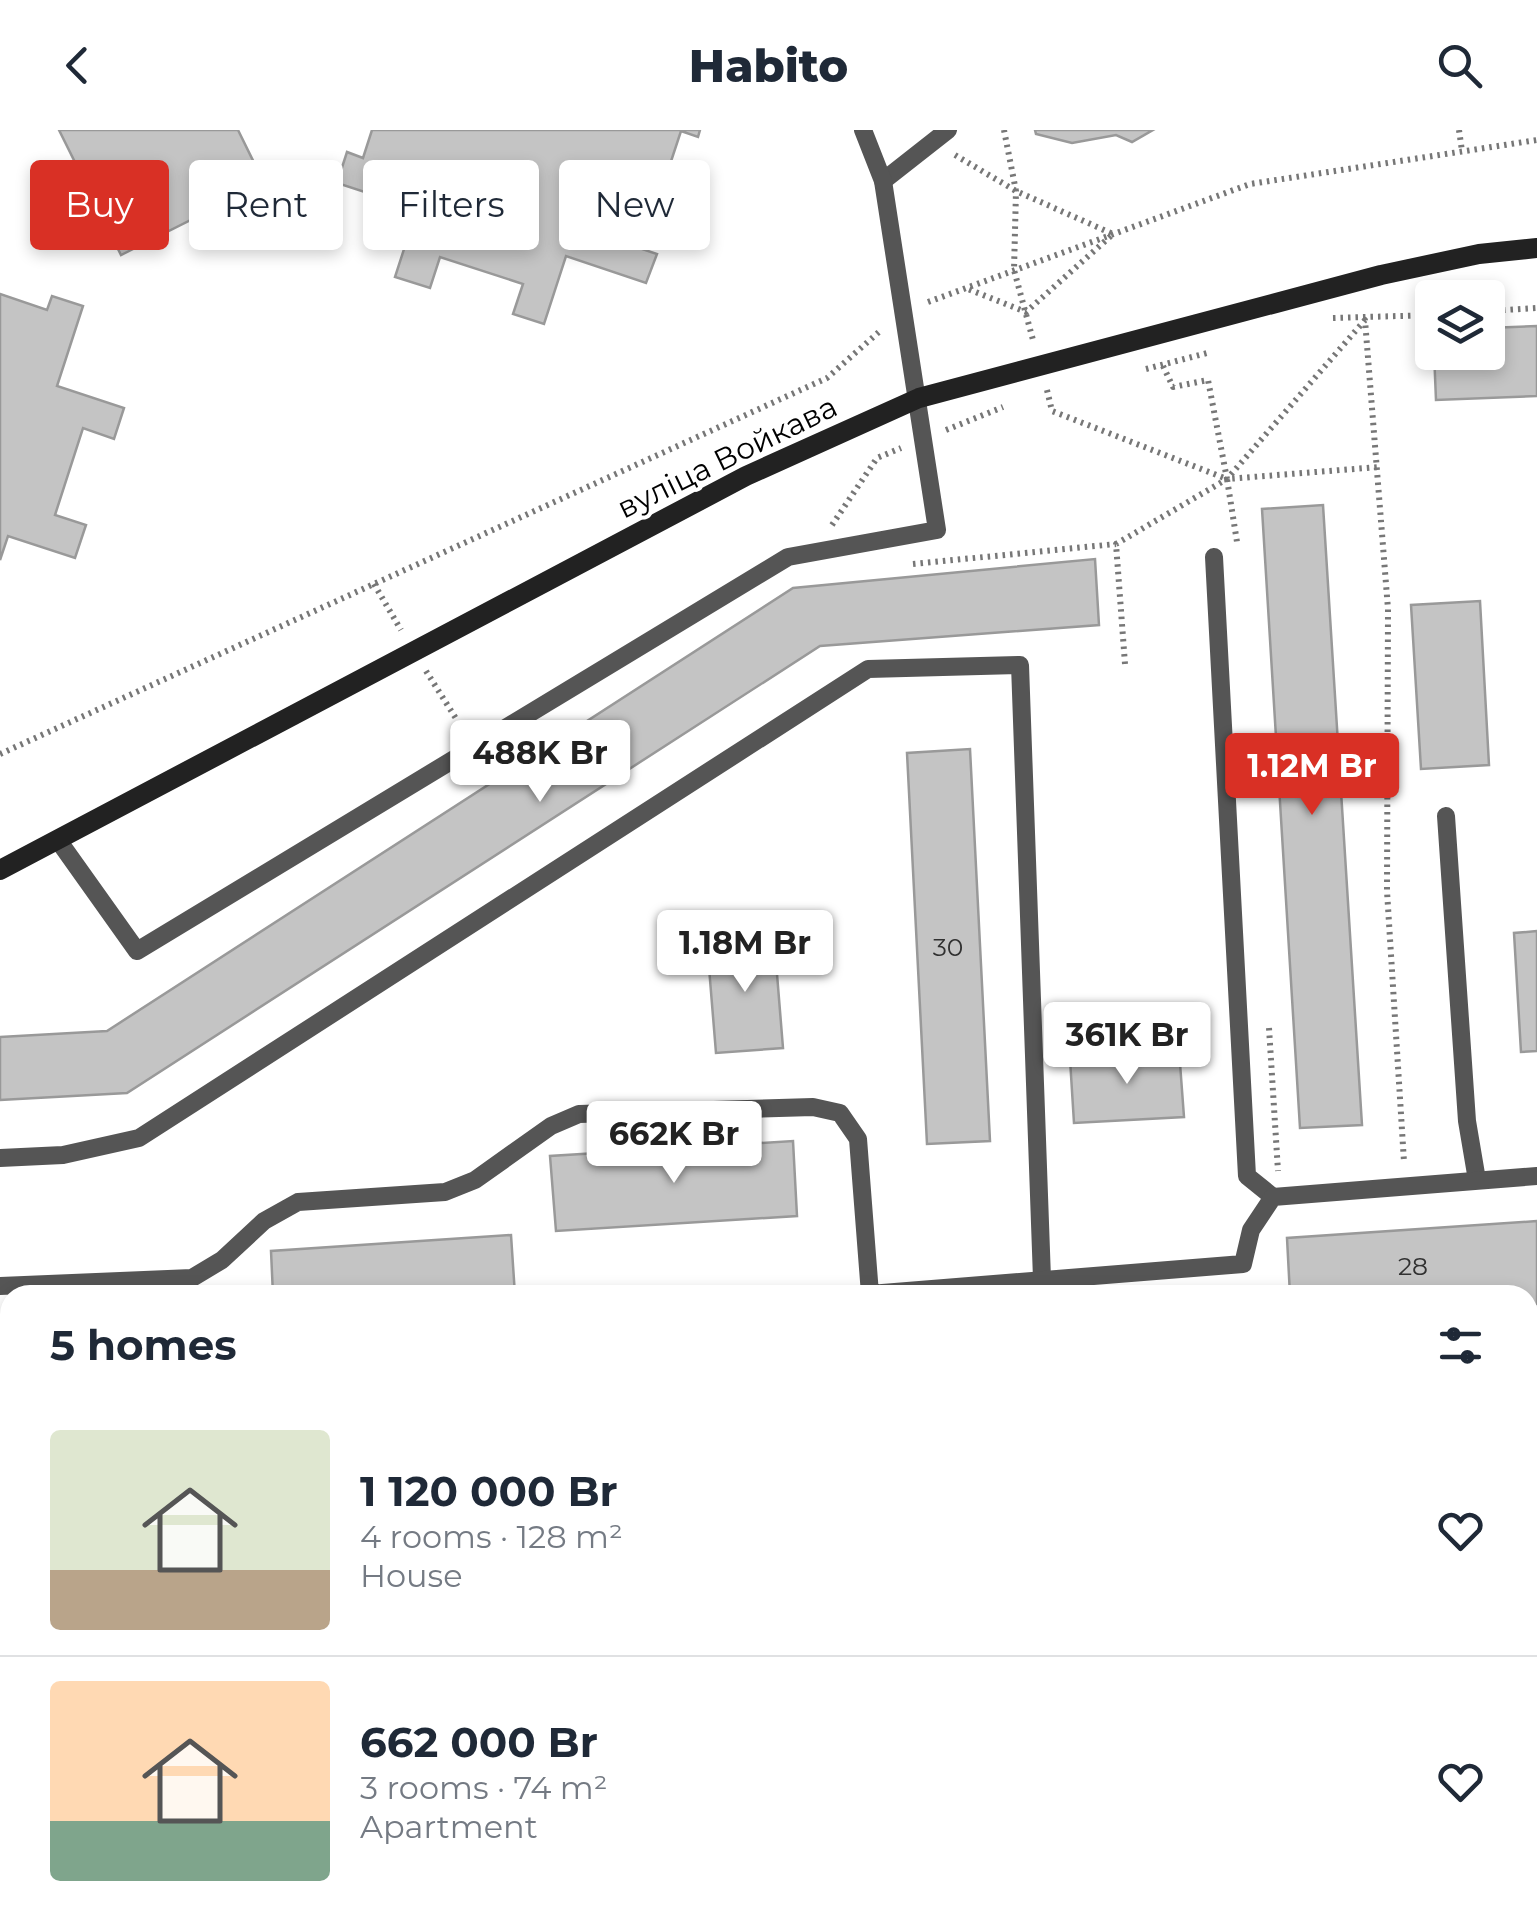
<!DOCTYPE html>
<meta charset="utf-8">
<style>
:root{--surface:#fff;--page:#f6f6f7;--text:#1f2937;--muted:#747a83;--line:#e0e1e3;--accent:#d93025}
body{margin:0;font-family:Montserrat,sans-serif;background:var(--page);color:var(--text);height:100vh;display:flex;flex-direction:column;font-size:38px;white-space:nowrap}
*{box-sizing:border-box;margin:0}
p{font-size:32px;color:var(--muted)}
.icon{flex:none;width:55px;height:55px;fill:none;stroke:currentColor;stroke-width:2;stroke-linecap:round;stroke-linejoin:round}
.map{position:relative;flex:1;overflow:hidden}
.details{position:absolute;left:0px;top:1155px;width:1538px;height:642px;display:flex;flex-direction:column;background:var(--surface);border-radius:30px 30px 0 0;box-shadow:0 5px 15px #0003}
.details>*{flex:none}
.guide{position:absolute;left:30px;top:30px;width:1000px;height:90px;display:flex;gap:20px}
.controls{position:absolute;left:1415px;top:150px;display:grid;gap:20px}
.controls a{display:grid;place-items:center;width:90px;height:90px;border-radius:10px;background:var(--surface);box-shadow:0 5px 15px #0003;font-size:50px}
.price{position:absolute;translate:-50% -85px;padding:0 22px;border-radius:10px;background:#fff;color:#222;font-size:32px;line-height:65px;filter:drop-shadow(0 2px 5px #0008)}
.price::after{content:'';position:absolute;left:50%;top:60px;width:30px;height:22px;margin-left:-15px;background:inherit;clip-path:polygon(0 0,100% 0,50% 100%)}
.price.selected{background:var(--accent);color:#fff}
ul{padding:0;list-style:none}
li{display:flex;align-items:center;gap:30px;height:250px;padding:0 50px}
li+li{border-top:2px solid var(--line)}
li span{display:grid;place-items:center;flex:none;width:280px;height:200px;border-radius:10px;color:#555}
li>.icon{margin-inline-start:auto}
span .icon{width:120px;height:120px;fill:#fffc;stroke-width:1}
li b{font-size:42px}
h2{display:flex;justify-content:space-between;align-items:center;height:120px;padding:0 50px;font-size:42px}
.tag{padding:0 35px;border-radius:10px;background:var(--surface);box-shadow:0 5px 15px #0003;font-size:35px;line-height:90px}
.tag.selected{background:var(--accent);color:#fff}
header{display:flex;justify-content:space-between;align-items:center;height:130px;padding:0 50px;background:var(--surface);font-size:45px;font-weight:800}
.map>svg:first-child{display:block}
.building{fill:#c4c4c4;stroke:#999;stroke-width:2.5}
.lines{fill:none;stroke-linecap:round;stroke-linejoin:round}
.path{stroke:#777;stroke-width:6;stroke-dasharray:2.5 5;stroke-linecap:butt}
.lane{stroke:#555;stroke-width:18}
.secondary{stroke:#222;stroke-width:20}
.labels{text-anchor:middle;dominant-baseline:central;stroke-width:8;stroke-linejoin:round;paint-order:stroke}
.number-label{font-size:25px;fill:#313131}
.street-label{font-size:30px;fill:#000;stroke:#fff}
</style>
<header><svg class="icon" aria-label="back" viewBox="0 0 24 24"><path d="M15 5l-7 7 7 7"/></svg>Habito<svg class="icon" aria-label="search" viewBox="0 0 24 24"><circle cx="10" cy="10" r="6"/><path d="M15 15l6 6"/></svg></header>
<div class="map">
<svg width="1537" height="1797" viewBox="0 0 1537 1797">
<rect width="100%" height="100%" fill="#fff"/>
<g class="building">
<polygon points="59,0 238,0 264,53 121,125"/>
<polygon points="372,0 700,0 698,7 681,1 642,119 657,124 646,153 566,126 544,194 513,184 523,154 440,127 430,158 395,147 417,79 337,53 347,22 363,28"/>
<polygon points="1035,0 1153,0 1132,12 1116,5 1072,13 1036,4"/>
<polygon points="0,164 47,180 52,166 83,176 57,256 124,278 114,309 83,298 55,385 86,395 75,428 8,406 0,430"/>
<polygon points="1537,196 1537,266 1436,270 1434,222 1488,222 1488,198"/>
<polygon points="1323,375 1362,995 1300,998 1262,379"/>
<polygon points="1095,429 1099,495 820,516 127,963 0,970 0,907 107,901 793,458"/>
<polygon points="1480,471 1489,635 1421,639 1411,475"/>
<polygon points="970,619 990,1011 927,1014 907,623"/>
<polygon points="1537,801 1537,921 1521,922 1514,803"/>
<polygon points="774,807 783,918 716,923 707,813"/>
<polygon points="1179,920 1184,987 1074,993 1070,929"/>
<polygon points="793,1011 797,1086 556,1101 550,1026"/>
<polygon points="1537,1091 1537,1174 1528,1175 1528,1165 1290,1165 1287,1108"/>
<polygon points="511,1105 515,1165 273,1165 271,1121"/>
<polygon points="10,1200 10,1272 0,1273 0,1201"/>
<polygon points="1537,1494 1537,1557 1528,1558 1528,1495"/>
<polygon points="10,1610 10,1673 0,1674 0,1611"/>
<polygon points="1210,1788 1280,1788 1281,1797 1211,1797"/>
<polygon points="1363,1788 1453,1788 1454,1797 1363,1797"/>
</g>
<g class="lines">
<g class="path">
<polyline points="1004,0 1016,61 1014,140 1033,210"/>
<polyline points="1459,0 1462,21"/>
<polyline points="955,25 1016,61 1113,104 1026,182 968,159"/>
<polyline points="928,172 1250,54 1537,10"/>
<polyline points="1488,181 1537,178"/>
<polyline points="1333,188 1432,185"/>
<polyline points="1163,236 1173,257 1208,250 1227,349 1379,337"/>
<polyline points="1146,239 1211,222"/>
<polyline points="1047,260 1052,281 1227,349 1237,412"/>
<polyline points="946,300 1003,277"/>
<polyline points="832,395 877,328 901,318"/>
<polyline points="913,434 1116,414"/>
<polyline points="374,454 401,500"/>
<polyline points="1125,534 1116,414 1227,349 1365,190 1388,479 1387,761 1404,1032"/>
<polyline points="426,541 462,598"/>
<polyline points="0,624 827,248 880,201"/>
<polyline points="1269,898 1278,1041"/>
</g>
<g class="lane">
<polyline points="883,51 948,0"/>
<polyline points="1214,427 1247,1046 1273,1067"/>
<polyline points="1446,686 1467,991 1477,1050"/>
<polyline points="58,710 137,821 788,427 937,400 883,51 863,0"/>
<polyline points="0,1028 63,1025 139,1008 868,539 1020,535 1042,1149"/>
<polyline points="0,1156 192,1148 222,1130 264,1091 298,1072 445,1062 475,1050 551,996 579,984 813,977 840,983 858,1009 870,1164 1243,1134 1251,1100 1273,1067 1537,1046"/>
<polyline points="1528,1232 1537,1231"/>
<polyline points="1528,1425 1537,1425"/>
<polyline points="0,1543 10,1542"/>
<polyline points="896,1788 896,1797"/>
</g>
<polyline class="secondary" points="0,740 746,346 919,268 1381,145 1479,124 1537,118"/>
</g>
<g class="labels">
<g class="number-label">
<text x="948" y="817">30</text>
<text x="1413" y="1136">28</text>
</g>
<g class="street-label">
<text transform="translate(727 327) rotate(-26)">вуліца Войкава</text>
</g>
</g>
</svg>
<div class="controls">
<a><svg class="icon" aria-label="layers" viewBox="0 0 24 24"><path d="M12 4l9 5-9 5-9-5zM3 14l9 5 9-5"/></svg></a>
</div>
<b class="price" style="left:540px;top:675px">488K Br</b>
<b class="price selected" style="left:1312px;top:688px">1.12M Br</b>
<b class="price" style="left:745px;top:865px">1.18M Br</b>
<b class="price" style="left:1127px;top:957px">361K Br</b>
<b class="price" style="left:674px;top:1056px">662K Br</b>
<div class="guide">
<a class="tag selected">Buy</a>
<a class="tag">Rent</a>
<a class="tag">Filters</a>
<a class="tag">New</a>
</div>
<section class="details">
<h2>5 homes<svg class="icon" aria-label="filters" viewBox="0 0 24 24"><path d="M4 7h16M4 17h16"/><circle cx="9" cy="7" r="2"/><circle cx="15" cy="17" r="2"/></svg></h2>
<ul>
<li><span style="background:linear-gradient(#dfe7d0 70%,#b9a48a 0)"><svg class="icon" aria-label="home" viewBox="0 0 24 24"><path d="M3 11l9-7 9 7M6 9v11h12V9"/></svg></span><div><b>1 120 000 Br</b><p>4 rooms · 128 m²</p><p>House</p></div><svg class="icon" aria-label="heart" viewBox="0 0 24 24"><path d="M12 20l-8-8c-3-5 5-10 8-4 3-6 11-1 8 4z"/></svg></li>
<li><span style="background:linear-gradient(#ffd9b3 70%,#7fa58c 0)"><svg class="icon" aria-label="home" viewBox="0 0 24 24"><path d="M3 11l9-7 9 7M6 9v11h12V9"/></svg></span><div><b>662 000 Br</b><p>3 rooms · 74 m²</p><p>Apartment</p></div><svg class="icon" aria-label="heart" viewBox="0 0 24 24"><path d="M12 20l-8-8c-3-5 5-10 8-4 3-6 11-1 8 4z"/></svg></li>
</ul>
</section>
</div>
